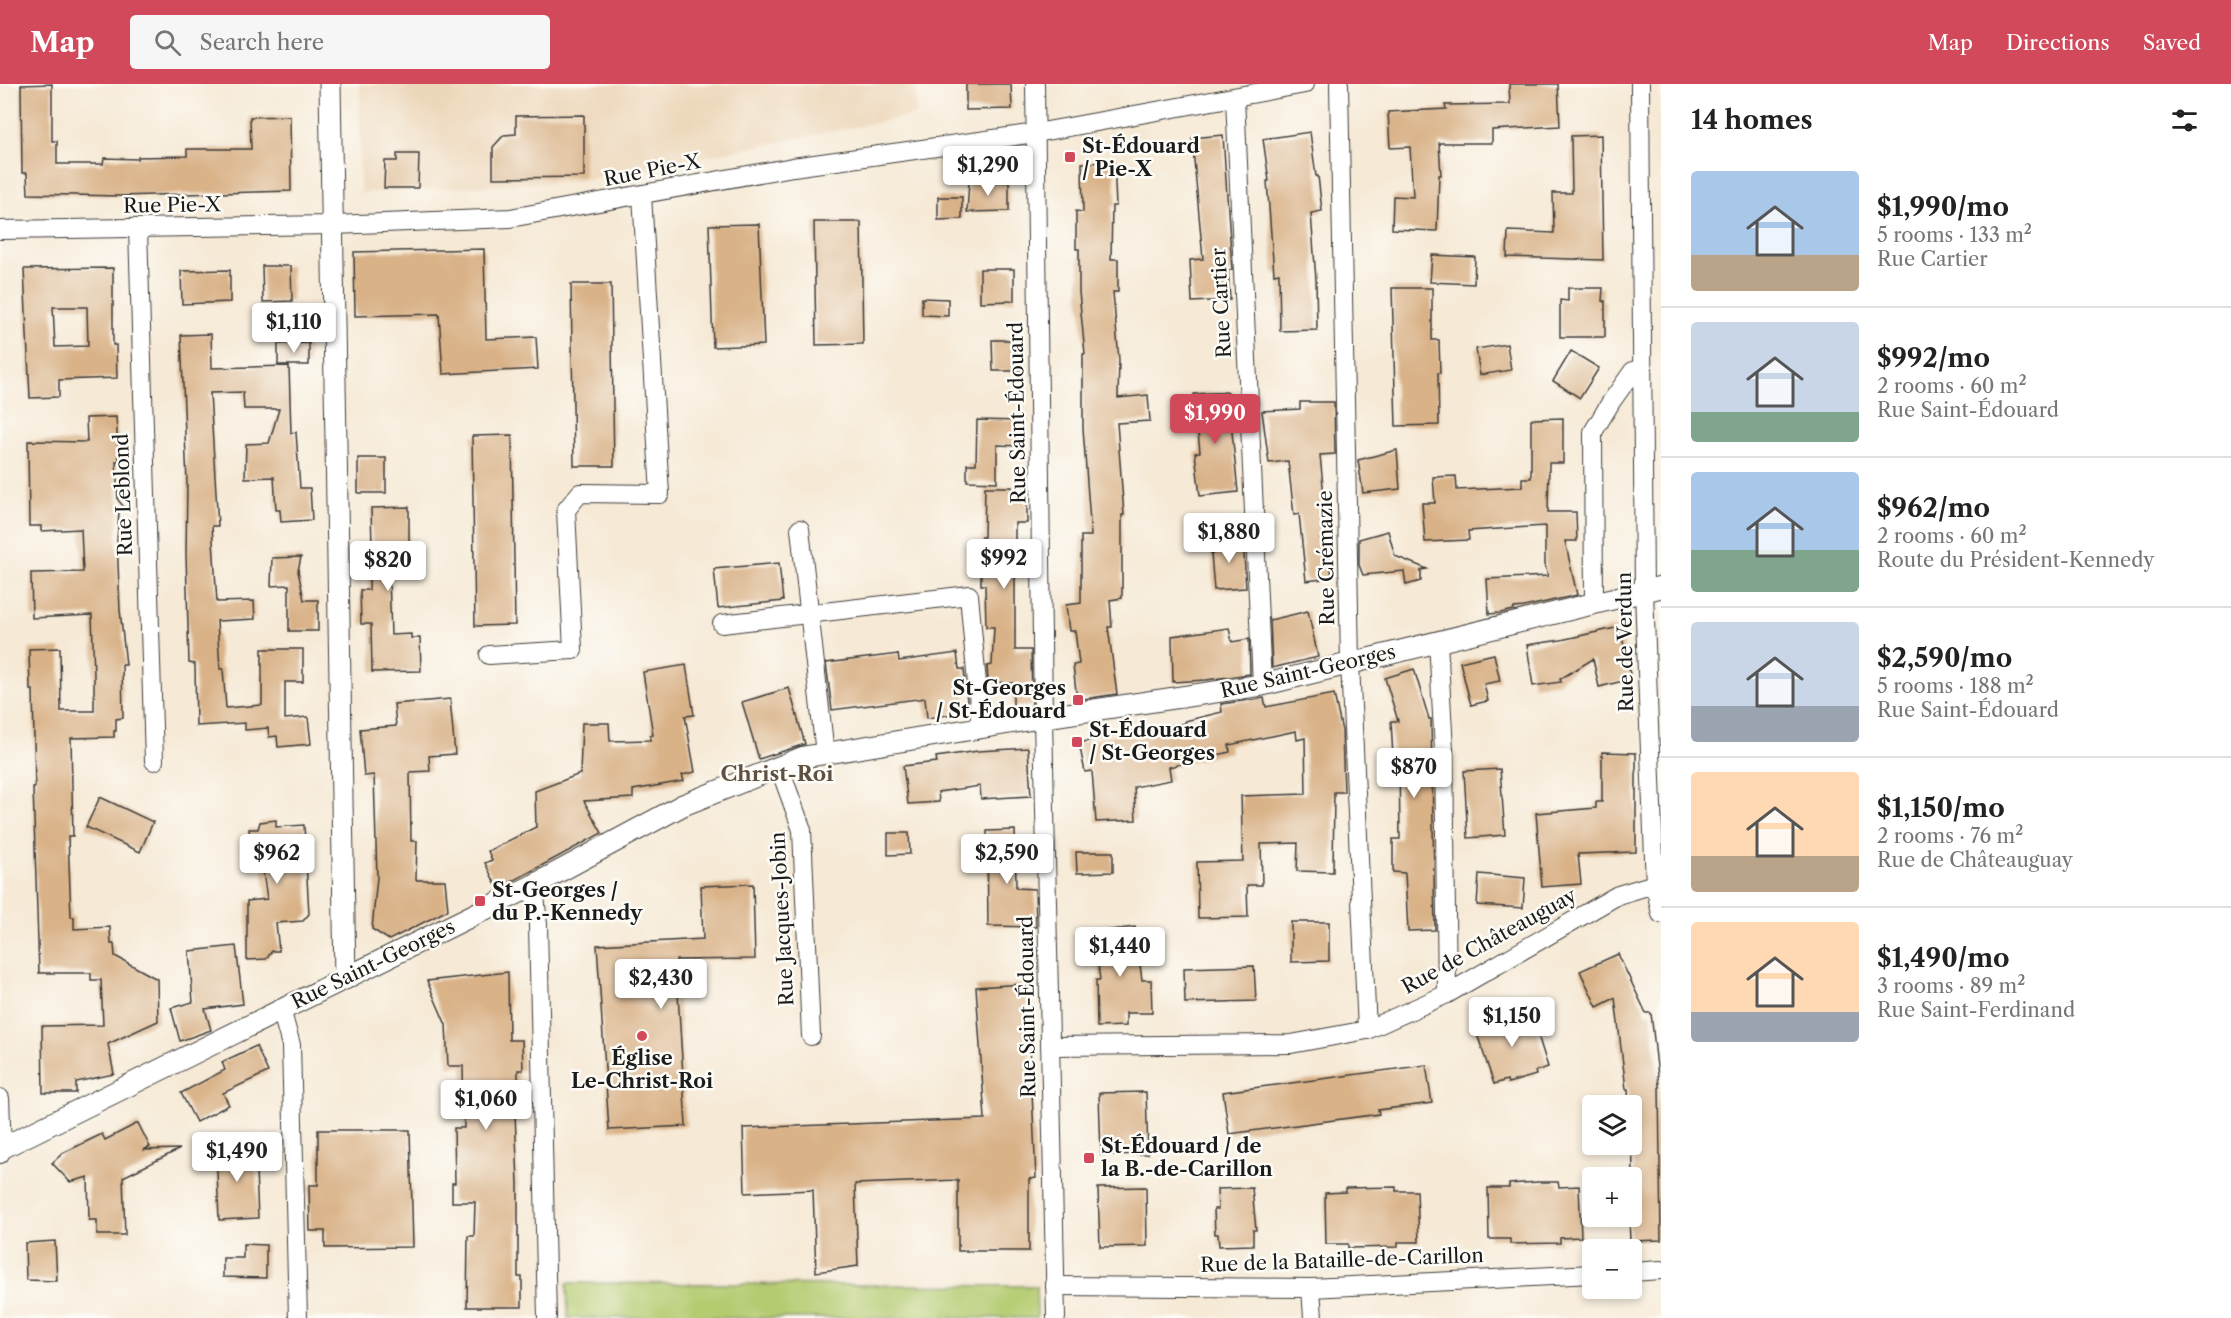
<!DOCTYPE html>
<meta charset="utf-8">
<style>
:root{--surface:#fff;--page:#f6f6f6;--text:#222;--muted:#767676;--line:#e0e0e0;--accent:#d1495b}
body{margin:0;font-family:"Libre Caslon Text",serif;background:var(--page);color:var(--text);height:100vh;display:flex;flex-direction:column;font-size:22px;white-space:nowrap}
*{box-sizing:border-box;margin:0}
p{font-size:20px;color:var(--muted)}
.icon{flex:none;width:33px;height:33px;fill:none;stroke:currentColor;stroke-width:2;stroke-linecap:round;stroke-linejoin:round}
.map{position:relative;flex:1;overflow:hidden}
.drawer{display:flex;flex-direction:column;background:var(--surface);width:570px}
.drawer>*{flex:none}
.tools{position:absolute;left:1582px;top:1011px;display:grid;gap:12px}
.tools a{display:grid;place-items:center;width:60px;height:60px;border-radius:6px;background:var(--surface);box-shadow:0 3px 9px #0003;font-size:30px}
.price{position:absolute;translate:-50% -51px;padding:0 14px;border-radius:6px;background:#fff;color:#222;font-size:20px;line-height:39px;filter:drop-shadow(0 2px 3px #0008)}
.price::after{content:'';position:absolute;left:50%;top:36px;width:18px;height:14px;margin-left:-9px;background:inherit;clip-path:polygon(0 0,100% 0,50% 100%)}
.price.current{background:var(--accent);color:#fff}
ul{padding:0;list-style:none}
li{display:flex;align-items:center;gap:18px;height:150px;padding:0 30px}
li+li{border-top:2px solid var(--line)}
li span{display:grid;place-items:center;flex:none;width:168px;height:120px;border-radius:6px;color:#555}
li>.icon{margin-inline-start:auto}
span .icon{width:72px;height:72px;fill:#fffc;stroke-width:1}
li b{font-size:26px}
h2{display:flex;justify-content:space-between;align-items:center;height:72px;padding:0 30px;font-size:26px}
header{display:flex;align-items:center;gap:36px;box-sizing:border-box;height:84px;padding:0 30px;background:var(--accent);color:#fff}
header strong{font-size:28px}
nav{display:flex;gap:33px;margin-inline-start:auto;font-size:21px}
.search{width:420px;height:54px;background:var(--page);display:flex;align-items:center;gap:15px;box-sizing:border-box;padding:0 21px;border-radius:6px;color:var(--muted);font-size:22px}
main{display:flex;flex:1;min-height:0}
.map>svg:first-child{display:block}
.built{fill:#edd7ba}
.green{fill:#b4cb6f;stroke:#687446;stroke-width:1.5}
.building{fill:#d9b288;fill-rule:evenodd}
.lines{fill:none;stroke-linecap:round;stroke-linejoin:round}
.minor-casing{stroke:#3d3b38;stroke-width:20}
.tertiary-casing{stroke:#3d3b38;stroke-width:23}
.minor{stroke:#fff;stroke-width:18}
.tertiary{stroke:#fff;stroke-width:21}
.poi-dot{fill:#d1495b;stroke:#fdfcf7;stroke-width:2}
.labels{text-anchor:middle;dominant-baseline:central;stroke-width:5;stroke-linejoin:round;paint-order:stroke}
.poi-label{font-size:20px;font-weight:bold;fill:#1c1c1c;stroke:#fdfcf7;text-anchor:start}
.street-label{font-size:20px;fill:#1c1c1c;stroke:#fdfcf7}
.neighbourhood-label{font-size:21px;font-weight:bold;fill:#5e5042;stroke:#fdfcf7}
</style>
<header>
<strong>Map</strong>
<div class="search"><svg class="icon" aria-label="search" viewBox="0 0 24 24"><circle cx="10" cy="10" r="6"/><path d="M15 15l6 6"/></svg>Search here</div>
<nav><a>Map</a><a>Directions</a><a>Saved</a></nav>
</header>
<main>
<div class="map">
<svg width="1661" height="1234" viewBox="0 0 1661 1234">
<rect width="100%" height="100%" fill="#fdfcf7"/>
<filter id="ink" filterUnits="userSpaceOnUse"><feTurbulence type="fractalNoise" baseFrequency=".0167" numOctaves="2"/><feDisplacementMap in="SourceGraphic" scale="12" xChannelSelector="R" yChannelSelector="G"/><feConvolveMatrix kernelMatrix="1 2 1 2 8 2 1 2 1" color-interpolation-filters="sRGB"/></filter>
<filter id="wash" filterUnits="userSpaceOnUse"><feTurbulence type="fractalNoise" baseFrequency=".008" numOctaves="4" result="noise"/><feDisplacementMap in="SourceGraphic" scale="24" xChannelSelector="R" yChannelSelector="G"/><feGaussianBlur stdDeviation="1.35" result="paint"/><feColorMatrix in="noise" values="0 0 0 0 0 0 0 0 0 0 0 0 0 0 0 0 0 1.4 0 .05"/><feComposite in="paint" operator="in"/></filter>
<g filter="url(#wash)">
<rect width="100%" height="100%" fill="#f6e9d5"/>
<polygon class="built" points="360,0 916,0 916,31 579,97 360,109"/>
<polygon class="green" points="567,1199 1036,1202 1037,1234 568,1234"/>
<g id="blocks">
<g class="building">
<polygon points="52,0 52,57 57,57 57,80 103,80 104,74 138,75 138,73 187,72 187,65 251,65 250,33 290,32 291,107 119,112 28,110 27,89 22,89 21,1"/>
<polygon points="966,0 1011,0 1012,25 966,26"/>
<polygon points="1509,0 1558,0 1560,42 1492,46 1492,59 1439,59 1441,91 1439,91 1437,147 1392,145 1393,112 1413,113 1410,63 1390,64 1388,28 1446,25 1445,21 1510,20"/>
<polygon points="584,31 584,93 493,94 493,63 504,51 516,50 516,32"/>
<polygon points="1310,48 1316,92 1318,92 1322,127 1311,129 1316,196 1317,246 1280,247 1279,189 1274,190 1267,97 1269,97 1263,55"/>
<polygon points="1223,51 1232,186 1228,186 1230,216 1192,218 1190,176 1203,175 1192,54"/>
<polygon points="1601,51 1603,176 1507,173 1508,147 1554,149 1553,109 1572,109 1571,52"/>
<polygon points="397,70 419,70 418,104 384,104 385,77 397,77"/>
<polygon points="1114,78 1116,122 1112,122 1111,175 1118,175 1118,208 1113,208 1119,276 1118,314 1148,311 1150,337 1117,339 1124,431 1122,431 1122,514 1110,516 1112,543 1108,543 1117,610 1077,616 1073,581 1079,580 1075,547 1069,547 1066,521 1081,519 1081,452 1091,452 1083,344 1083,270 1085,270 1079,208 1079,165 1076,165 1076,127 1083,128 1082,79"/>
<polygon points="969,98 1009,98 1009,127 967,128"/>
<polygon points="938,113 962,113 962,135 938,136"/>
<polygon points="814,138 861,138 863,260 816,261"/>
<polygon points="759,140 764,261 713,263 709,141"/>
<polygon points="484,165 486,255 536,253 538,285 443,290 439,230 355,232 354,168"/>
<polygon points="1432,171 1475,173 1474,200 1430,198"/>
<polygon points="262,182 291,182 292,217 263,218"/>
<path d="M113,184V261H116L117,294L59,296V313L30,314L24,185ZM53,223H87L88,262L55,263Z"/>
<polygon points="980,185 1014,185 1014,217 980,218"/>
<polygon points="230,186 230,218 182,220 181,187"/>
<polygon points="571,200 611,200 614,382 574,382"/>
<polygon points="1392,204 1432,204 1432,256 1439,256 1440,289 1438,289 1439,341 1396,342"/>
<polygon points="1568,204 1603,204 1602,217 1605,217 1605,253 1560,253 1560,216 1568,217"/>
<polygon points="922,214 948,215 948,232 922,231"/>
<polygon points="211,250 212,284 289,282 291,349 296,348 300,404 310,404 312,436 281,438 280,426 276,426 274,393 245,394 246,360 269,359 279,325 244,325 243,308 210,309 218,442 212,442 217,518 254,517 255,535 217,537 220,585 223,585 226,624 262,621 262,565 303,565 303,598 285,598 285,635 308,633 311,660 278,663 277,652 269,653 268,644 245,646 245,639 196,642 195,580 189,579 186,470 187,399 181,251"/>
<polygon points="992,256 1021,256 1021,287 993,287"/>
<polygon points="309,259 309,281 278,281 278,260"/>
<polygon points="1507,260 1511,286 1480,291 1476,265"/>
<polygon points="1571,267 1599,284 1580,314 1553,297"/>
<polygon points="1228,308 1238,408 1200,412 1195,369 1200,368 1194,310"/>
<polygon points="1300,318 1334,318 1335,370 1320,371 1332,494 1306,497 1299,430 1294,431 1288,377 1269,379 1262,327 1300,325"/>
<polygon points="116,333 119,377 116,377 118,416 123,422 119,428 117,457 120,526 126,581 122,581 123,634 116,635 116,647 114,647 114,653 71,654 73,752 68,752 71,833 74,833 74,845 110,843 111,860 114,860 115,872 157,895 158,937 108,960 114,990 76,998 76,1009 43,1009 42,942 103,941 101,896 91,896 91,889 39,889 33,703 35,703 33,606 30,606 29,565 60,564 61,627 94,627 94,592 92,531 32,534 31,489 83,488 81,445 41,447 41,442 29,442 28,357 87,358 86,334"/>
<polygon points="1563,334 1563,379 1549,379 1548,428 1576,428 1577,457 1565,457 1577,511 1524,523 1514,524 1514,526 1500,529 1489,530 1487,495 1548,492 1545,481 1545,442 1468,447 1469,456 1425,458 1422,419 1435,419 1433,393 1456,392 1457,406 1522,403 1522,394 1531,394 1531,335"/>
<polygon points="977,336 1022,337 1022,362 997,361 997,398 967,397 967,380 976,380"/>
<polygon points="512,351 515,541 475,542 472,352"/>
<polygon points="1397,366 1400,405 1363,409 1358,376"/>
<rect x="358" y="374" width="28" height="35"/>
<polygon points="985,403 1012,403 1012,409 1023,409 1023,414 1027,414 1027,439 1015,439 1015,566 1031,566 1032,622 1013,623 1013,599 988,598 987,582 992,581 994,543 986,543 985,501 981,501 981,453 984,453"/>
<polygon points="409,423 409,492 389,492 391,551 411,550 411,554 420,554 421,587 372,588 371,540 361,540 360,506 369,506 370,463 372,463 371,424"/>
<polygon points="1388,447 1395,472 1427,485 1421,486 1421,497 1406,501 1404,487 1363,491 1359,481 1359,455"/>
<polygon points="1243,453 1246,504 1214,506 1211,469 1215,469 1214,455"/>
<polygon points="301,473 298,487 304,516 318,516 318,547 289,547 289,501 271,502 272,474"/>
<polygon points="779,479 783,517 718,524 714,485"/>
<polygon points="1308,527 1318,573 1272,584 1270,536"/>
<polygon points="1620,543 1631,595 1599,603 1593,575 1560,595 1561,598 1533,602 1527,561 1561,556"/>
<polygon points="1229,544 1232,558 1249,555 1250,590 1206,596 1173,598 1172,552"/>
<polygon points="957,569 959,585 964,585 968,628 927,634 925,614 832,626 826,579 898,570 899,577"/>
<polygon points="1494,570 1500,597 1484,600 1488,617 1471,621 1460,578"/>
<polygon points="686,581 694,631 685,632 695,688 682,691 684,697 633,706 633,714 584,717 602,749 498,805 485,779 492,776 488,767 536,743 535,707 580,690 582,639 609,639 610,657 650,656 650,652 653,651 643,588"/>
<polygon points="1414,585 1429,635 1431,635 1435,846 1408,847 1405,789 1393,788 1393,755 1400,755 1399,672 1393,673 1391,637 1398,637 1385,594"/>
<polygon points="789,604 805,660 759,675 742,618"/>
<polygon points="1334,610 1342,647 1344,708 1334,708 1333,788 1297,787 1298,759 1261,760 1262,801 1247,801 1248,833 1198,834 1197,778 1243,777 1241,712 1306,710 1305,654 1297,656 1296,647 1229,661 1230,668 1169,683 1171,696 1134,703 1136,736 1096,738 1092,687 1085,688 1079,659 1127,648 1186,639 1185,637 1222,628 1221,620 1264,614 1266,623"/>
<polygon points="450,615 455,670 429,672 430,687 410,688 411,757 417,757 416,796 445,796 448,826 389,856 372,845 377,793 374,691 364,692 360,645 396,642 394,620"/>
<polygon points="1028,664 1031,712 981,715 980,702 938,708 939,718 908,720 903,682 937,678 936,673 978,667"/>
<polygon points="1602,668 1636,669 1636,768 1578,770 1581,800 1542,803 1536,729 1596,724 1596,718 1602,718"/>
<polygon points="1500,685 1505,751 1468,754 1464,687"/>
<polygon points="100,713 153,738 140,768 86,743"/>
<polygon points="276,736 276,743 304,741 309,830 303,837 276,839 279,867 272,867 266,875 247,876 247,817 267,815 261,774 251,775 249,745 258,745 260,738"/>
<polygon points="1015,746 1016,804 1035,805 1036,843 988,842 987,747"/>
<polygon points="888,749 909,749 910,770 888,771"/>
<polygon points="1076,768 1113,768 1113,788 1077,789"/>
<polygon points="1479,790 1525,794 1523,824 1477,821"/>
<polygon points="753,800 755,875 676,876 686,1042 609,1046 597,861 703,855 701,802"/>
<polygon points="1291,838 1329,838 1329,877 1291,878"/>
<polygon points="1135,843 1142,896 1151,896 1152,929 1126,929 1126,942 1097,943 1096,896 1100,896 1094,848"/>
<polygon points="236,862 243,920 205,925 211,946 180,957 171,924 193,918 189,867"/>
<polygon points="1618,870 1646,929 1651,929 1659,1001 1661,1156 1630,1157 1629,1132 1632,1132 1633,1095 1632,1022 1629,1022 1628,1005 1626,1005 1615,914 1597,923 1580,887"/>
<polygon points="1254,882 1256,917 1185,919 1184,884"/>
<polygon points="508,888 509,956 522,956 523,986 518,986 518,1030 515,1030 518,1099 518,1193 522,1193 522,1223 467,1223 468,1152 474,1152 475,1118 452,1118 452,1099 455,1099 454,1044 464,1044 463,982 448,982 446,941 427,897"/>
<polygon points="1027,900 1036,1094 1029,1095 1029,1167 958,1167 958,1096 855,1100 858,1182 816,1188 813,1106 745,1109 743,1044 985,1035 976,903"/>
<polygon points="1518,928 1519,933 1531,929 1548,983 1535,987 1536,991 1508,999 1507,996 1494,1000 1476,947 1491,942 1490,938"/>
<polygon points="256,962 268,988 223,1009 229,1021 196,1038 181,1009 225,986 222,978"/>
<polygon points="1426,981 1432,1019 1378,1026 1379,1030 1229,1050 1223,1008"/>
<polygon points="1146,1008 1148,1070 1101,1071 1099,1009"/>
<polygon points="138,1039 150,1063 143,1066 180,1065 123,1093 125,1151 97,1151 97,1136 89,1136 88,1093 70,1098 52,1079 63,1069 102,1050 105,1056"/>
<polygon points="318,1046 410,1046 413,1163 325,1164 325,1147 310,1147 309,1101 318,1101"/>
<polygon points="255,1062 258,1134 219,1136 216,1064"/>
<polygon points="1538,1098 1558,1098 1559,1103 1579,1102 1581,1153 1560,1154 1560,1159 1510,1160 1510,1155 1489,1155 1488,1104 1509,1104 1509,1100"/>
<polygon points="1146,1103 1147,1162 1100,1163 1098,1104"/>
<polygon points="1396,1103 1396,1107 1417,1107 1419,1158 1398,1158 1398,1163 1348,1164 1348,1160 1326,1160 1325,1109 1346,1108 1346,1104"/>
<polygon points="1252,1104 1256,1146 1253,1146 1253,1161 1219,1162 1218,1150 1215,1150 1214,1125 1218,1125 1217,1105"/>
<polygon points="55,1157 57,1197 26,1196 25,1159"/>
<polygon points="243,1160 266,1161 266,1194 223,1193 223,1174 243,1174"/>
</g>
</g>
</g>
<g filter="url(#ink)">
<use href="#blocks" fill-opacity="0" stroke="#3d3b38" stroke-width="1.5"/>
<g class="lines">
<g class="minor-casing">
<g id="minor">
<polyline points="1035,0 1043,634 1056,1234"/>
<polyline points="1339,0 1350,579 1367,946"/>
<polyline points="1640,0 1644,508 1655,801 1661,830"/>
<polyline points="1235,14 1262,601"/>
<polyline points="138,144 154,677"/>
<polyline points="0,146 333,141 510,134 793,83 1036,49 1305,0"/>
<polyline points="800,445 825,670"/>
<polyline points="1594,520 1593,348 1611,318 1633,287 1643,284"/>
<polyline points="722,540 969,511 981,644"/>
<polyline points="1438,557 1444,666 1447,910"/>
<polyline points="489,571 573,566 566,426 580,409 660,410 642,111"/>
<polyline points="779,682 802,746 811,952"/>
<polyline points="534,801 538,841 547,1234"/>
<polyline points="281,925 291,961 298,1234"/>
<polyline points="1051,962 1291,960 1367,946 1447,910 1618,811 1661,798"/>
<polyline points="0,1014 2,1065 0,1070"/>
<polyline points="1632,1188 1661,1186"/>
<polyline points="1055,1202 1311,1204 1593,1190"/>
<polyline points="1311,1204 1313,1234"/>
</g>
</g>
<g class="tertiary-casing">
<g id="tertiary">
<polyline points="330,0 345,895"/>
<polyline points="0,1065 534,801 683,721 804,673 1033,635 1262,601 1661,503"/>
</g>
</g>
<use href="#minor" class="minor"/>
<use href="#tertiary" class="tertiary"/>
</g>
</g>
<g class="poi-dot">
<rect x="1064" y="67" width="12" height="12" rx="3"/>
<rect x="1072" y="610" width="12" height="12" rx="3"/>
<rect x="1071" y="652" width="12" height="12" rx="3"/>
<rect x="474" y="811" width="12" height="12" rx="3"/>
<circle cx="642" cy="952" r="6"/>
<rect x="1083" y="1068" width="12" height="12" rx="3"/>
</g>
<g class="labels">
<g class="poi-label">
<text x="1082" y="62">St-Édouard<tspan x="1082" dy="23">/ Pie-X</tspan></text>
<text x="1066" y="604" text-anchor="end">St-Georges<tspan x="1066" dy="23">/ St-Édouard</tspan></text>
<text x="1089" y="646">St-Édouard<tspan x="1089" dy="23">/ St-Georges</tspan></text>
<text x="492" y="806">St-Georges /<tspan x="492" dy="23">du P.-Kennedy</tspan></text>
<text x="642" y="974" text-anchor="middle">Église<tspan x="642" dy="23">Le-Christ-Roi</tspan></text>
<text x="1101" y="1062">St-Édouard / de<tspan x="1101" dy="23">la B.-de-Carillon</tspan></text>
</g>
<g class="street-label">
<text transform="translate(652 86) rotate(-11)">Rue Pie-X</text>
<text transform="translate(172 121) rotate(-1)">Rue Pie-X</text>
<text transform="translate(1221 219) rotate(-93)">Rue Cartier</text>
<text transform="translate(1017 329) rotate(-91)">Rue Saint-Édouard</text>
<text transform="translate(123 411) rotate(-92)">Rue Leblond</text>
<text transform="translate(1326 474) rotate(-91)">Rue Crémazie</text>
<text transform="translate(1625 558) rotate(-91)">Rue de Verdun</text>
<text transform="translate(1308 587) rotate(-13)">Rue Saint-Georges</text>
<text transform="translate(782 835) rotate(-93)">Rue Jacques-Jobin</text>
<text transform="translate(1489 857) rotate(-29)">Rue de Châteauguay</text>
<text transform="translate(373 880) rotate(-26)">Rue Saint-Georges</text>
<text transform="translate(1027 923) rotate(-91)">Rue Saint-Édouard</text>
<text transform="translate(1342 1176) rotate(-2)">Rue de la Bataille-de-Carillon</text>
</g>
<g class="neighbourhood-label">
<text x="777" y="689">Christ-Roi</text>
</g>
</g>
</svg>
<div class="tools">
<a><svg class="icon" aria-label="layers" viewBox="0 0 24 24"><path d="M12 4l9 5-9 5-9-5zM3 14l9 5 9-5"/></svg></a>
<a>+</a>
<a>−</a>
</div>
<b class="price" style="left:988px;top:113px">$1,290</b>
<b class="price" style="left:294px;top:270px">$1,110</b>
<b class="price current" style="left:1215px;top:361px">$1,990</b>
<b class="price" style="left:1229px;top:480px">$1,880</b>
<b class="price" style="left:1004px;top:506px">$992</b>
<b class="price" style="left:388px;top:508px">$820</b>
<b class="price" style="left:1414px;top:715px">$870</b>
<b class="price" style="left:277px;top:801px">$962</b>
<b class="price" style="left:1007px;top:801px">$2,590</b>
<b class="price" style="left:1120px;top:894px">$1,440</b>
<b class="price" style="left:661px;top:926px">$2,430</b>
<b class="price" style="left:1512px;top:964px">$1,150</b>
<b class="price" style="left:486px;top:1047px">$1,060</b>
<b class="price" style="left:237px;top:1099px">$1,490</b>
</div>
<section class="drawer">
<h2>14 homes<svg class="icon" aria-label="filters" viewBox="0 0 24 24"><path d="M4 7h16M4 17h16"/><circle cx="9" cy="7" r="2"/><circle cx="15" cy="17" r="2"/></svg></h2>
<ul>
<li><span style="background:linear-gradient(#a9c7e8 70%,#b9a48a 0)"><svg class="icon" aria-label="home" viewBox="0 0 24 24"><path d="M3 11l9-7 9 7M6 9v11h12V9"/></svg></span><div><b>$1,990/mo</b><p>5 rooms · 133 m²</p><p>Rue Cartier</p></div></li>
<li><span style="background:linear-gradient(#c9d6e8 75%,#7fa58c 0)"><svg class="icon" aria-label="home" viewBox="0 0 24 24"><path d="M3 11l9-7 9 7M6 9v11h12V9"/></svg></span><div><b>$992/mo</b><p>2 rooms · 60 m²</p><p>Rue Saint-Édouard</p></div></li>
<li><span style="background:linear-gradient(#a9c7e8 65%,#7fa58c 0)"><svg class="icon" aria-label="home" viewBox="0 0 24 24"><path d="M3 11l9-7 9 7M6 9v11h12V9"/></svg></span><div><b>$962/mo</b><p>2 rooms · 60 m²</p><p>Route du Président-Kennedy</p></div></li>
<li><span style="background:linear-gradient(#c9d6e8 70%,#9aa5b1 0)"><svg class="icon" aria-label="home" viewBox="0 0 24 24"><path d="M3 11l9-7 9 7M6 9v11h12V9"/></svg></span><div><b>$2,590/mo</b><p>5 rooms · 188 m²</p><p>Rue Saint-Édouard</p></div></li>
<li><span style="background:linear-gradient(#ffd9b3 70%,#b9a48a 0)"><svg class="icon" aria-label="home" viewBox="0 0 24 24"><path d="M3 11l9-7 9 7M6 9v11h12V9"/></svg></span><div><b>$1,150/mo</b><p>2 rooms · 76 m²</p><p>Rue de Châteauguay</p></div></li>
<li><span style="background:linear-gradient(#ffd9b3 75%,#9aa5b1 0)"><svg class="icon" aria-label="home" viewBox="0 0 24 24"><path d="M3 11l9-7 9 7M6 9v11h12V9"/></svg></span><div><b>$1,490/mo</b><p>3 rooms · 89 m²</p><p>Rue Saint-Ferdinand</p></div></li>
</ul>
</section>
</main>
